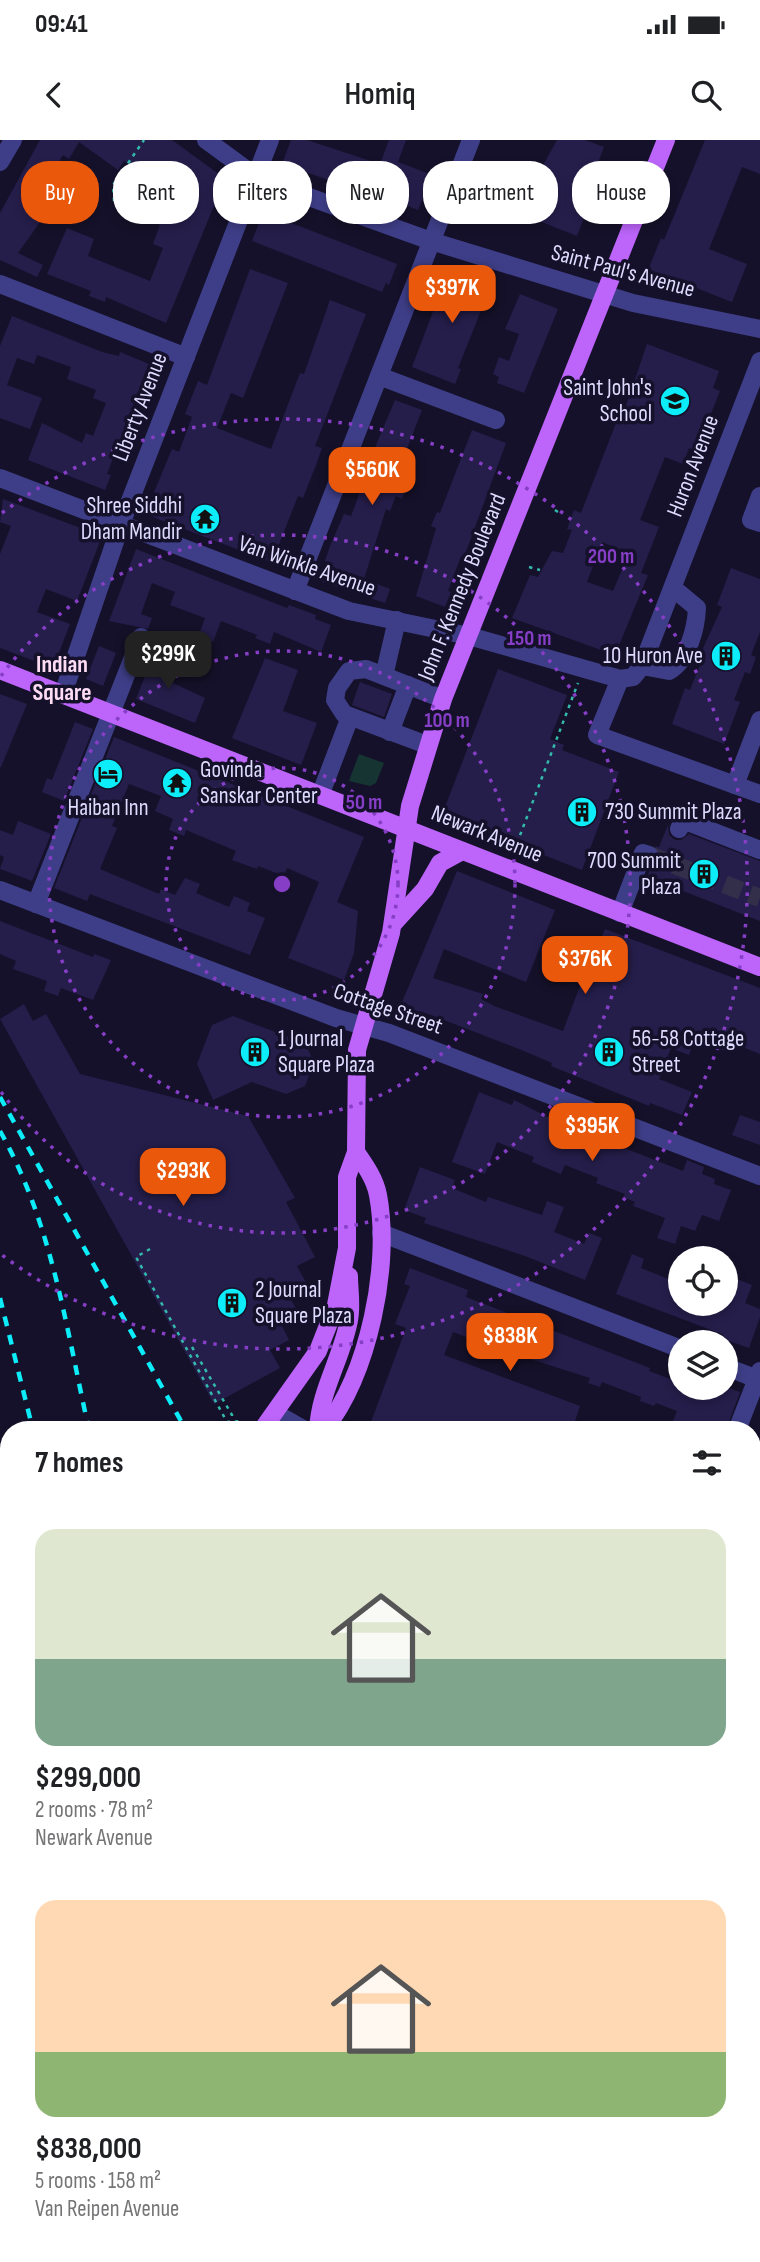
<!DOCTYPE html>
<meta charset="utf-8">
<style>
:root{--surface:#fff;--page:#f6f6f6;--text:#202124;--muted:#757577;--accent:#ea580c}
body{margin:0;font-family:"Sofia Sans Condensed",sans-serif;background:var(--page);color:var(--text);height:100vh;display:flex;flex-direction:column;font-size:26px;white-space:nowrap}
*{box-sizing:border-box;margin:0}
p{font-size:23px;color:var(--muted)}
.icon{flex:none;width:38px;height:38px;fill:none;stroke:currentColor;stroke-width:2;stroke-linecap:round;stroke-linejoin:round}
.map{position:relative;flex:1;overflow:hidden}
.panel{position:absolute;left:0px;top:1281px;width:761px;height:842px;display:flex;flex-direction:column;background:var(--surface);border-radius:28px 28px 0 0;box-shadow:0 4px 10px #0003}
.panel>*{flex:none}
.banner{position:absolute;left:21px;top:21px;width:719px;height:63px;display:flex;gap:14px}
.buttons{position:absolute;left:668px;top:1106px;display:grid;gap:14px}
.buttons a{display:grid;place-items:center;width:70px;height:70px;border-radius:50%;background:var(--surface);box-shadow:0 4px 10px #0003;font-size:35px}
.price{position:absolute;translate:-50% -60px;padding:0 16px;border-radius:14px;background:var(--accent);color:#fff;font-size:23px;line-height:46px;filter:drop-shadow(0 2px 4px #0008)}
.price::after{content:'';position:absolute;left:50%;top:42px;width:21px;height:16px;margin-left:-10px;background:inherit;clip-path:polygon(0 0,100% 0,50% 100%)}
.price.on{background:#222;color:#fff}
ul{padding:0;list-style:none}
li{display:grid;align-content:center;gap:14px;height:371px;padding:0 35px}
li span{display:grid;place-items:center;height:217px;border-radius:21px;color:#555}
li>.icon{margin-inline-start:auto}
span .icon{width:126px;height:126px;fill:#fffc;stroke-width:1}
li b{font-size:30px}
h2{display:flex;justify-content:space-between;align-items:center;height:84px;padding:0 35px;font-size:30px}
.pill{padding:0 24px;border-radius:28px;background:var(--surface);box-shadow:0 4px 10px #0003;font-size:24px;line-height:63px}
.pill.on{background:var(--accent);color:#fff}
.status{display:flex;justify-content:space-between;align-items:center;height:49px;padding:0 35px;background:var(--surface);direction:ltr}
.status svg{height:19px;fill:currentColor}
header{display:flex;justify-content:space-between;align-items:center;height:91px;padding:0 35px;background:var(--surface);font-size:32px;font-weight:600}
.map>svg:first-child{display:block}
.green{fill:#153432}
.building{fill:#251e4b;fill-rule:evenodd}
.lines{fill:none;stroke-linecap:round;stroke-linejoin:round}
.minor-tunnel{stroke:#332f4a;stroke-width:18;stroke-dasharray:18 9;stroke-linecap:butt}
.path{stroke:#34baac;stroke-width:2.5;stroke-dasharray:3.5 5;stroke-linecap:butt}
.minor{stroke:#3e3e88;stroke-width:18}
.major{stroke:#bd65fb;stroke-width:18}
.rail{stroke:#0cecf9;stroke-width:4.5;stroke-dasharray:10 9;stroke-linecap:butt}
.ring{fill:none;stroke:#853ec5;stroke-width:3.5;stroke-dasharray:3.5 7}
.labels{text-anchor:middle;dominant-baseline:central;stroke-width:7;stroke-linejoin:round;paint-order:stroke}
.street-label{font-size:23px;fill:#dedbfe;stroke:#15112a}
.poi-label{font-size:23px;fill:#dedbfe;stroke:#15112a;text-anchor:start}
.neighbourhood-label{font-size:24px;font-weight:bold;fill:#feddf4;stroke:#15112a}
.centre{fill:#853ec5;stroke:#15112a;stroke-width:3.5}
.ring-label{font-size:21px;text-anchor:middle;font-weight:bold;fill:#853ec5;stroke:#15112a;stroke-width:7;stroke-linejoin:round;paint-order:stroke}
</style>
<div class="status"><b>09:41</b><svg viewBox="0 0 49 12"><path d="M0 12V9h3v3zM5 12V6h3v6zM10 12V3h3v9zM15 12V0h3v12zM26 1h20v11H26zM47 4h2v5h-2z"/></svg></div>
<header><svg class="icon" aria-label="back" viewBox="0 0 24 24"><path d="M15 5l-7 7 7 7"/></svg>Homiq<svg class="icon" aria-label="search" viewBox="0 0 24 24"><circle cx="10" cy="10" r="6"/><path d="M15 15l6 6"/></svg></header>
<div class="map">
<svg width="760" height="2122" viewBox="0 0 760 2122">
<rect width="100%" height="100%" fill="#15112a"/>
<g class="green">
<polygon points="359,614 384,623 376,643 370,646 349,641"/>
<polygon points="753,1976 760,1982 760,2122 671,2122 666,2114 752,2114"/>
</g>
<g class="building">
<polygon points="40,0 172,0 231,43 213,68 166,183 106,157 105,162 89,156 91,151 47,134 67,88 94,99 88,116 150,141 163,108 153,104 160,85 155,83 166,51 124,21 118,30 79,2 69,19 63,15 44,46 49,49 40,67 47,72 18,113 43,125 37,137 0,120 0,73"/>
<polygon points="291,0 307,0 380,24 389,0 406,0 398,22 432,35 418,70 359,47 358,50 282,24"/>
<polygon points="557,0 585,0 604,7 580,71 586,73 577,96 524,75 532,54 537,55 546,31 541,29"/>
<polygon points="705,0 760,0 760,34 742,27 709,109 747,124 732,162 668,137 664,148 644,140 661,98 664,100"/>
<polygon points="263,72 397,124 389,145 386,143 382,152 252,101"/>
<polygon points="450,127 492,143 458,228 461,229 455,244 412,227"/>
<polygon points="250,129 288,143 243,258 231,253 217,288 271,309 300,233 304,234 330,160 366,174 315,306 322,308 316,325 303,358 298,356 278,407 285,415 281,426 145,374 172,309 179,312 192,277 185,274 198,241 207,245"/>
<polygon points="520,154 558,169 524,253 497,243 499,237 493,234 499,217 509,221 519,194 505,189"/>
<polygon points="12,176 102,212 119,216 120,212 149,224 107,334 111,335 105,350 28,320 42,283 82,303 86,293 93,296 106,263 93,258 96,250 67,239 71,227 37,215 34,224 17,218 7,245 42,258 30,289 0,278 0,206"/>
<path d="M647,204L719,231L713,248L720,251L696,311L689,308L683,324L665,317L640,380L659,387L641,433L648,435L615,515L512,478L530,435L538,437L552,411L563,413L572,390L567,389L574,370L581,373L618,278L621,280ZM602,402L629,413L613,451L587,442Z"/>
<polygon points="395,260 422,270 396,337 408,342 402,359 396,356 390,371 386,369 364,439 390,449 385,463 322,442 329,423 325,421 330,406 344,374 351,376 363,344 360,343"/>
<polygon points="472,290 506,303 464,417 461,416 448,451 451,452 445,467 416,456 436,388 431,386 437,372 440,373"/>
<polygon points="3,359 102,396 77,461 46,449 37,472 70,484 53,528 0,508 0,414 11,386 0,382"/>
<polygon points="136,409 287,468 289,465 316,475 315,479 331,485 321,512 274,492 270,504 255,498 257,495 221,481 213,502 198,497 205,478 170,465 175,452 152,443 141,474 152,478 148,489 109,481"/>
<polygon points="731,428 760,439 760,492 751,515 756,517 750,534 745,532 734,560 740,562 724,604 672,584 685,548 690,550 702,520 698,519 722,467 717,465"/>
<polygon points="99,506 116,513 103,546 86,539"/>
<polygon points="155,510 172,516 167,530 176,534 173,543 205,558 195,583 136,559"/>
<polygon points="265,518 298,530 283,571 317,583 301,625 232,598"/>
<polygon points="498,529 567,555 550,599 564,605 562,610 619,632 582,730 442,675"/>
<polygon points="360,542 392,554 384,577 352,565"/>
<polygon points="0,554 27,564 1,627 0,627"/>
<polygon points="75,582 93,589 64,661 42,652 47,638 52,640"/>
<polygon points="114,597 364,697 337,762 358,771 354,813 344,840 288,818 319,742 287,728 284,736 258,726 257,729 232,720 236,711 186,690 184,696 169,690 173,679 155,671 161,656 129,644 112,686 117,688 100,729 159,754 161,749 175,755 185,738 200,744 196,753 229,767 234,756 250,763 247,771 265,778 250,815 90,754 87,761 54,748"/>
<polygon points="18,681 51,694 32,741 0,729 4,717 0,715 0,690 13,695"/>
<polygon points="668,685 669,695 675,700 681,700 689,694 760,721 760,781 665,744 661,754 644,747 651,726 660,718 655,706 659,707"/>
<polygon points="457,731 555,770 526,842 444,809 433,838 483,854 481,859 494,866 563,891 581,843 572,840 580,817 576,816 583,798 599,804 605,789 760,848 760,914 732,903 728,912 694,900 689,915 671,908 659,939 692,952 682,975 650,963 649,966 551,926 552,923 519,909 436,877 420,871 416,881 397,874"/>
<polygon points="0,781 93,817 94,814 111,820 93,860 61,848 58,856 44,851 47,841 13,829 16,821 0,814"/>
<polygon points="24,864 33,881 46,874 80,934 248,976 295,1058 286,1062 315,1117 297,1126 307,1144 288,1154 298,1172 280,1182 289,1200 270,1210 280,1228 214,1264 0,879"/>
<polygon points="233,876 305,903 314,922 305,946 286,954 252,942 213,960 197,924 212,885"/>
<polygon points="479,952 512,965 514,960 560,983 683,1031 687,1020 704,1027 702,1034 715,1039 714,1044 731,1050 719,1081 702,1075 695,1091 681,1086 675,1104 657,1098 665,1078 633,1066 635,1062 623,1057 625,1054 596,1043 598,1038 565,1025 561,1034 532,1022 534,1017 497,1002 485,1034 452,1022"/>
<polygon points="740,975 760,982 760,1005 732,995"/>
<polygon points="420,1027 455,1040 452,1048 486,1062 488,1057 542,1075 547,1061 564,1067 554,1092 584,1104 589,1093 602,1098 585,1140 525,1116 424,1083 426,1078 404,1070"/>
<polygon points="632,1114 644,1119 641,1128 681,1144 681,1164 726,1164 737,1139 752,1145 745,1163 760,1169 760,1177 749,1208 726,1200 722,1194 616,1154"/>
<polygon points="410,1128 468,1150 466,1157 650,1228 649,1231 681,1243 681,1248 729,1248 740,1252 726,1290 684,1290 677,1287 678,1283 673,1281 677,1271 656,1263 654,1266 640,1261 641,1257 602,1242 600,1247 588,1243 590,1238 533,1220 526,1217 529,1210 491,1195 488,1201 478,1197 477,1201 453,1192 444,1215 580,1266 572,1290 368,1290 406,1188 395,1184 410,1146 404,1144"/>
</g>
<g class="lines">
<polyline class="minor-tunnel" points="649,715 760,758"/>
<g class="path">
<polyline points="114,61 113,45 144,0"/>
<polyline points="555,370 558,372"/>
<polyline points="529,427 540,430"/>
<polyline points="514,711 578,543"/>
<polyline points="150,1109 136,1117 227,1282 242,1281"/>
<polyline points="192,1207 232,1275 232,1284"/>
<polyline points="0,1479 9,1484"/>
</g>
<g class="minor">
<polyline points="206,0 247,30 273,44 431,101 633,163 760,189"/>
<polyline points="0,22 13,0"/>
<polyline points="0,144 186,217"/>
<polyline points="379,236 496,280"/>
<polyline points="0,338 349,471 469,496 620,539 633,537 642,526 760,221"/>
<polyline points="760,356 751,380 760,383"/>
<polyline points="295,451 471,0"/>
<path d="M642,526L669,531C688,520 696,489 697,468L673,448"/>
<polyline points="384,536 397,480"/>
<polyline points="620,539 597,595 760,654"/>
<polyline points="63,554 121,384 270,0"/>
<polyline points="390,592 408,545"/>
<polyline points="427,605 344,574 335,560 337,548 349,531 366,529 443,559"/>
<polyline points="735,645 760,580"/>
<polyline points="321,653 350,577"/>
<polyline points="679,689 683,680 760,710"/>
<polyline points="0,750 336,878 389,893 760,1036"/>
<polyline points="36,764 141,497"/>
<polyline points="620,773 643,713 649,715"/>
<polyline points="381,1093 681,1209"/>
<polyline points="726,1227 760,1240"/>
<polyline points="275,1273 305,1290"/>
<polyline points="737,1290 760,1231"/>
<polyline points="752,1457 760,1460"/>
<polyline points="0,1660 9,1637"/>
<polyline points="752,1702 760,1705"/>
<polyline points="0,1812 9,1815"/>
<polyline points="752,1943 760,1939"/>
<polyline points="0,2012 9,1994"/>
<polyline points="0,2057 9,2050"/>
<polyline points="427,2114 436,2122"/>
<polyline points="161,2122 169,2114"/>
</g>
<g class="major">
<polyline points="0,530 760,827"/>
<polyline points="393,784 425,749 440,723 462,711"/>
<polyline points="262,1290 318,1211 336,1165 347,1108 347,1037 356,1012 357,910 391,793 410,666 443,559 666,0"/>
<path d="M318,1290C320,1250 342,1218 349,1180C352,1166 349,1150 349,1136"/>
<path d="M324,1290C369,1233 391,1125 378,1055C375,1039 365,1025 356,1012"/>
<polyline points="0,1550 9,1542"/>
<polyline points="0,1579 9,1566"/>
<polyline points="0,1602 9,1597"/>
<polyline points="752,1780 760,1771"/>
<polyline points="405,2122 412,2114"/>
</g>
<g class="rail">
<polyline points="0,957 186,1290"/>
<path d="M0,991C52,1083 66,1187 89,1290"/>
<polyline points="0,1158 33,1290"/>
<polyline points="627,2114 632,2122"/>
<polyline points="716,2114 720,2122"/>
<polyline points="729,2114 732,2122"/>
</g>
</g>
<g class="ring">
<circle cx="282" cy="744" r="116"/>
<circle cx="282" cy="744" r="233"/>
<path d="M1 536A349 349 0 1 1 1 952"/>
<path d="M2 373A465 465 0 1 1 2 1115"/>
</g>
<defs>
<g id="school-disc" transform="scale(1.575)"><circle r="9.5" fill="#0cecf9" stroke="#15112a"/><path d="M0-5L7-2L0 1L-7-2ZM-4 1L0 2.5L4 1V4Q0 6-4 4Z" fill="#111"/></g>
<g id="temple-disc" transform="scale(1.575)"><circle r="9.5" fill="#0cecf9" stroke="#15112a"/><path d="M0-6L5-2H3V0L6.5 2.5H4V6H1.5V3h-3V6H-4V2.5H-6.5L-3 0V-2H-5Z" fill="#111"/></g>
<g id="building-disc" transform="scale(1.575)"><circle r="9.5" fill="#0cecf9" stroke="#15112a"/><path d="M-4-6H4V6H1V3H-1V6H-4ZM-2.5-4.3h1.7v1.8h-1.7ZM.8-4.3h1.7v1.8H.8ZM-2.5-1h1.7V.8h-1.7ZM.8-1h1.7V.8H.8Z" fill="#111"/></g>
<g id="hotel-disc" transform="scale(1.575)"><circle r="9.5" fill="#0cecf9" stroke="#15112a"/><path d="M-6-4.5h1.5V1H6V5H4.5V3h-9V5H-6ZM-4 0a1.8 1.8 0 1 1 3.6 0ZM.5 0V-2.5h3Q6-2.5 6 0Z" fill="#111"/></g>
</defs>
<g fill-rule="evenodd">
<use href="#school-disc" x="675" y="261"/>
<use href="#temple-disc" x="205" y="379"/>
<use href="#building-disc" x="726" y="516"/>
<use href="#hotel-disc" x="108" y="634"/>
<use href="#temple-disc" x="177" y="643"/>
<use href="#building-disc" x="582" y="672"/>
<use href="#building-disc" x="704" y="734"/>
<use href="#building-disc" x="255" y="912"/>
<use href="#building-disc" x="609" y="912"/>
<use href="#building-disc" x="232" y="1163"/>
</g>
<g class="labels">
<g class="street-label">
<text transform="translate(623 131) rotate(15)">Saint Paul's Avenue</text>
<text transform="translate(140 267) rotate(-69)">Liberty Avenue</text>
<text transform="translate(693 326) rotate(-69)">Huron Avenue</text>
<text transform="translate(307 426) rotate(19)">Van Winkle Avenue</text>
<text transform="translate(462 447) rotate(-68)">John F. Kennedy Boulevard</text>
<text transform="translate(487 694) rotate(22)">Newark Avenue</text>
<text transform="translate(388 869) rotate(19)">Cottage Street</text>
</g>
<g class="poi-label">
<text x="652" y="248" text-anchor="end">Saint John's<tspan x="652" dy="26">School</tspan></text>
<text x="182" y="366" text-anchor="end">Shree Siddhi<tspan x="182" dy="26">Dham Mandir</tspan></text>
<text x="703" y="516" text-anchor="end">10 Huron Ave</text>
<text x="200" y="630">Govinda<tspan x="200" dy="26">Sanskar Center</tspan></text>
<text x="108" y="668" text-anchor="middle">Haiban Inn</text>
<text x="605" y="672">730 Summit Plaza</text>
<text x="681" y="721" text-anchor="end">700 Summit<tspan x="681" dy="26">Plaza</tspan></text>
<text x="278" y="899">1 Journal<tspan x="278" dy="26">Square Plaza</tspan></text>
<text x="632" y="899">56-58 Cottage<tspan x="632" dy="26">Street</tspan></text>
<text x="255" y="1150">2 Journal<tspan x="255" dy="26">Square Plaza</tspan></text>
</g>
<g class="neighbourhood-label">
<text x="62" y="524">Indian<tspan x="62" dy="28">Square</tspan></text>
</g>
</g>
<circle cx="282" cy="744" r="10" class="centre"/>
<g class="ring-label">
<text x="611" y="423">200 m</text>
<text x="529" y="505">150 m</text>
<text x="447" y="587">100 m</text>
<text x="364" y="669">50 m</text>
</g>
</svg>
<div class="buttons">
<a><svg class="icon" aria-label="locate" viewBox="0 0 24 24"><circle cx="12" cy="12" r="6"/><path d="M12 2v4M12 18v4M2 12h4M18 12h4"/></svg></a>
<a><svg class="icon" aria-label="layers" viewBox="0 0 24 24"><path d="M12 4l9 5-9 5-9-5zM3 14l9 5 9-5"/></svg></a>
</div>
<b class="price" style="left:452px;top:185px">$397K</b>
<b class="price" style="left:372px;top:367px">$560K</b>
<b class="price on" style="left:168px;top:551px">$299K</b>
<b class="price" style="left:585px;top:856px">$376K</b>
<b class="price" style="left:592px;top:1023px">$395K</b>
<b class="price" style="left:183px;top:1068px">$293K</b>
<b class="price" style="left:510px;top:1233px">$838K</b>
<div class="banner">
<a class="pill on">Buy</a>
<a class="pill">Rent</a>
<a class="pill">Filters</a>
<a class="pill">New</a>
<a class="pill">Apartment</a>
<a class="pill">House</a>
</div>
<section class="panel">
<h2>7 homes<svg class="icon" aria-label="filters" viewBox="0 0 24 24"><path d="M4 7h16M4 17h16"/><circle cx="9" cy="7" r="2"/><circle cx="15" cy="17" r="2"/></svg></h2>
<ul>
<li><span style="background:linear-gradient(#dfe7d0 60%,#7fa58c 0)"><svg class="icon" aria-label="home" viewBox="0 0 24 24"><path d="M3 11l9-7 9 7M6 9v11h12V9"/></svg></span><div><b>$299,000</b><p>2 rooms · 78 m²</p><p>Newark Avenue</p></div></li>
<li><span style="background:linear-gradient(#ffd9b3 70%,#8fb573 0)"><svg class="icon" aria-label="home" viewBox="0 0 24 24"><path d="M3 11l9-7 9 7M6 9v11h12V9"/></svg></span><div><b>$838,000</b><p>5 rooms · 158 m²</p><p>Van Reipen Avenue</p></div></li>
</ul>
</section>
</div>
